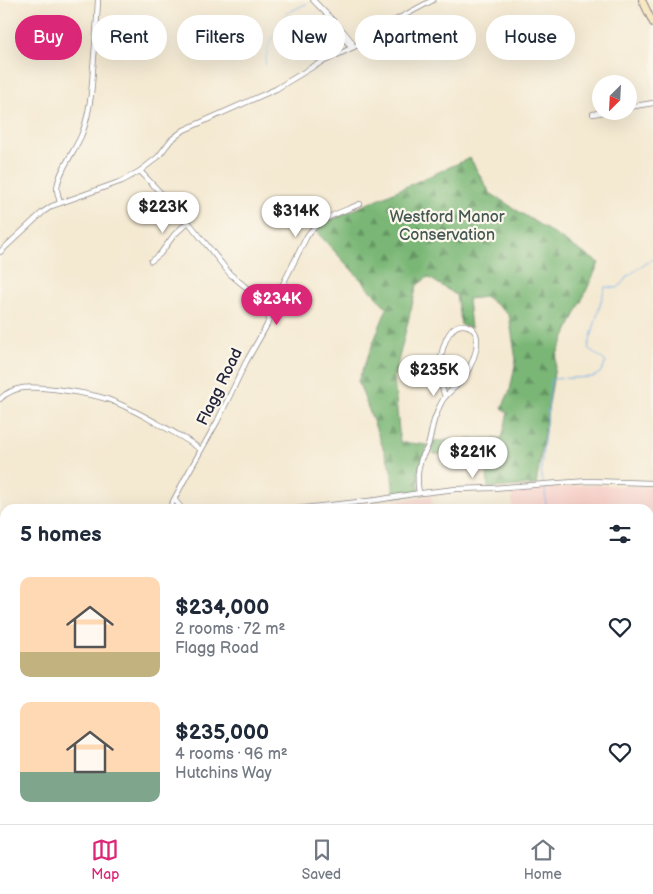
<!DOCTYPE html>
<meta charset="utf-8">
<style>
:root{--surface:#fff;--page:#f6f6f7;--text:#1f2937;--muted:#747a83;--line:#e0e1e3;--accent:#db2777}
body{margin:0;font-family:"Balsamiq Sans",sans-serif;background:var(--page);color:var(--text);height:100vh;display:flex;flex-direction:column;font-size:19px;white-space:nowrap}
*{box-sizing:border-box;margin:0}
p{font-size:16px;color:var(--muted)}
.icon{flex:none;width:28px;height:28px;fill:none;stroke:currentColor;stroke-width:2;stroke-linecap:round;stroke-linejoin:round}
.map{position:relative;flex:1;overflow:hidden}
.sheet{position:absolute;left:0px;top:504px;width:654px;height:321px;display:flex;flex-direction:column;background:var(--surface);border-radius:15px 15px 0 0;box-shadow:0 5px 20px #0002}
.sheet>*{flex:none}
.hud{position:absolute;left:15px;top:15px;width:624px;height:45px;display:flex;gap:10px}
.needle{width:32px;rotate:204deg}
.controls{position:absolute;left:592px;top:75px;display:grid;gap:10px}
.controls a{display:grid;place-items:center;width:45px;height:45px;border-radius:50%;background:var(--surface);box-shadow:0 5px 20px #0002;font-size:25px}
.price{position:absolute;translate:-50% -42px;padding:0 11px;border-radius:18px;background:#fff;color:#222;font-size:16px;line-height:32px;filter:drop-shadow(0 1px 2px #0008)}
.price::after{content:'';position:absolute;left:50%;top:30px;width:15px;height:11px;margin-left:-8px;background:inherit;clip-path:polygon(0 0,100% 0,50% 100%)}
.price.active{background:var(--accent);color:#fff}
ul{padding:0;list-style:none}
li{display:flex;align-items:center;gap:15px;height:125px;padding:0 20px}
li span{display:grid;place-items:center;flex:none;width:140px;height:100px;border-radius:10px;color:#555}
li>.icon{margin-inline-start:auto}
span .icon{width:60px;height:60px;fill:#fffc;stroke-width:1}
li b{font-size:21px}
h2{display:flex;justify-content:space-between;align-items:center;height:60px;padding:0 20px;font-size:21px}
.chip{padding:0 18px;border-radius:22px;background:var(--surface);box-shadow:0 5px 20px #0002;font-size:18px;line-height:45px}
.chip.active{background:var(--accent);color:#fff}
.dock{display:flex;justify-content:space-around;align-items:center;height:70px;border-top:1px solid var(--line);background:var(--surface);font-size:14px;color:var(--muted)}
.dock a{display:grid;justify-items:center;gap:2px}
.dock .active{color:var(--accent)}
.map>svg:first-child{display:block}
.built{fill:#f7d0c9}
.forest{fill:url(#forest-firs);stroke:#4e6c58}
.park{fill:#99d68a;stroke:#5e7c62}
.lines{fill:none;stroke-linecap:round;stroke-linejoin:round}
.stream{stroke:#7bb2ea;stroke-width:1}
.street-casing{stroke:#8b8686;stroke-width:6}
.secondary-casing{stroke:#8b8686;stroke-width:8}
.street{stroke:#fff;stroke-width:4.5}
.secondary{stroke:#f8e7c3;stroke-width:6}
.labels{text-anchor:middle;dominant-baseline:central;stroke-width:4.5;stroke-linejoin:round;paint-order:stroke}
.park-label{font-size:16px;fill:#465853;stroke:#fbf7ec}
.street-label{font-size:16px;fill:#22223b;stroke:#fbf7ec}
</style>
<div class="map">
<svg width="653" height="824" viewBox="0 0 653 824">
<defs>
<pattern id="forest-firs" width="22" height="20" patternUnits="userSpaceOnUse" patternTransform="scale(1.25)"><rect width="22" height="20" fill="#7ab776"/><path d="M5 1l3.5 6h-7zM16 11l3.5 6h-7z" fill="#649462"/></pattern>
</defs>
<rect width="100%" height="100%" fill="#fbf7ec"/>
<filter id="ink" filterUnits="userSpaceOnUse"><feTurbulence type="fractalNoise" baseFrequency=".02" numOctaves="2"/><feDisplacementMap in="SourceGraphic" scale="10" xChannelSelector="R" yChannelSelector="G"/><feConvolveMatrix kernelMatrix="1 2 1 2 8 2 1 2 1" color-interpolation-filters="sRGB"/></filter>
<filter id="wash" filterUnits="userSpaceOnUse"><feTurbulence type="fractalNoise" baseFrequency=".0096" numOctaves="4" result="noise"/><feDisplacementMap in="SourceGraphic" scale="20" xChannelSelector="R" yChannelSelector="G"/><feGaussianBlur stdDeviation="1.12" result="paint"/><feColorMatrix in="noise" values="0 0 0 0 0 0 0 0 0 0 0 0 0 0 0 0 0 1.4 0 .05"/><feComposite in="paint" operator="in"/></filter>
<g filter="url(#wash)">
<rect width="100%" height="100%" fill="#f4e9d1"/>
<g class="built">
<polygon points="585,485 653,487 653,824 472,824 471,820 649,820 649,509 513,509 511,491"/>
<polygon points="431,496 433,509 391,509 390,502"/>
</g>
<polygon class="forest" points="470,158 490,193 599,263 557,354 536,485 488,488 486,456 434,454 430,441 502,438 508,413 502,408 510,390 516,360 509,315 486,297 468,299 471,328 461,325 456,295 428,277 417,285 394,378 400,442 428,445 418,471 419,493 394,497 391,469 358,381 387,308 313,228"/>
<polygon class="park" points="76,820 212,820 211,824 76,824"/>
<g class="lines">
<g class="stream">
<polyline points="265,65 268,46 287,13 308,3"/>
<polyline points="544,483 542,480 541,470 551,379 593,377 600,373 606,362 588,348 605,287 618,288 629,275 653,259"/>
<polyline points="545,487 546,509"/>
<polyline points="649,551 653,555"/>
<polyline points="327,824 329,820"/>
</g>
</g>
</g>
<g filter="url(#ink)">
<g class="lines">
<g class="street-casing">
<g id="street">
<polyline points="313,0 344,32 352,42 353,47"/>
<path d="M340,29C342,36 346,43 353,47"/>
<polyline points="629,107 653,103"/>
<polyline points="593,114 609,111"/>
<polyline points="140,171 190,224 230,274 266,304 270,310 270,315 267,325 246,362 217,422 187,475 169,509"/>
<path d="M60,203C59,198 57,193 57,188C59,171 74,152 81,136C90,115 92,91 93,69C95,46 97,23 98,0"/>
<polyline points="0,252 43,212 52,206 122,181 140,171 158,157 171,140 184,130 276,89 314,66 364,42 392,22 433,0"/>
<polyline points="151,261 160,254 174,235 188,222"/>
<path d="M270,310L307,236C320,217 340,213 360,204"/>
<path d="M0,399C15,384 35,387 54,389C72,391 90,394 107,399C124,405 140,414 155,422C171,431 187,439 201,450"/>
<path d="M419,493C417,482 417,470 421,459C424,453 428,448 429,442C432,432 432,422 437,413C439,407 442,400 446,396C451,390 457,386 462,380C471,369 487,334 468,326C447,318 439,357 440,371C440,380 442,388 445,397"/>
<polyline points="175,500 182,509"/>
<polyline points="295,509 377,500 413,494 456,489 493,488 588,481 653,483"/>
<polyline points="0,709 5,701"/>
<polyline points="401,820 401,824"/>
</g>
</g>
<g class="secondary-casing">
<polyline id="secondary" points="642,0 653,23"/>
</g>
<use href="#street" class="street"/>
<use href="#secondary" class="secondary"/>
</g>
</g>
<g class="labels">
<g class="park-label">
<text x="447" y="217">Westford Manor<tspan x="447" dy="18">Conservation</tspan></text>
</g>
<g class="street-label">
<text transform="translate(220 387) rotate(-64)">Flagg Road</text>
</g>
</g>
</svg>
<div class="controls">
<a><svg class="needle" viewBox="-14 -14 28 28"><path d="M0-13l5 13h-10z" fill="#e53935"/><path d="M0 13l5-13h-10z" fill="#747a83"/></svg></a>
</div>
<b class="price" style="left:163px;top:234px">$223K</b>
<b class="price" style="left:296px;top:238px">$314K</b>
<b class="price active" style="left:277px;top:326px">$234K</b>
<b class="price" style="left:434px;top:397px">$235K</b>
<b class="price" style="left:473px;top:479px">$221K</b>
<div class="hud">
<a class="chip active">Buy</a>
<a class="chip">Rent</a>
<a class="chip">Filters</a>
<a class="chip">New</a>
<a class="chip">Apartment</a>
<a class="chip">House</a>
</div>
<section class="sheet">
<h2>5 homes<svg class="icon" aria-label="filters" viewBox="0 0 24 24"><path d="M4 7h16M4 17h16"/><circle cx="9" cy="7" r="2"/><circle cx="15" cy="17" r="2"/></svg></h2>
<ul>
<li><span style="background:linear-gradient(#ffd9b3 75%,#c2b280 0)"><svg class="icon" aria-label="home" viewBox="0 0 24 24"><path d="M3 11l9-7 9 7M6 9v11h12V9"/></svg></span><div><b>$234,000</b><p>2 rooms · 72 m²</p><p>Flagg Road</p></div><svg class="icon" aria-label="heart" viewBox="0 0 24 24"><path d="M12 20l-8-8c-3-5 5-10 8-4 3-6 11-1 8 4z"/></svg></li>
<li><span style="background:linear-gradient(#ffd9b3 70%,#7fa58c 0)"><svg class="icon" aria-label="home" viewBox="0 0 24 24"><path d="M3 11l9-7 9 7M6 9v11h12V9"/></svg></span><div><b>$235,000</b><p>4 rooms · 96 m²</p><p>Hutchins Way</p></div><svg class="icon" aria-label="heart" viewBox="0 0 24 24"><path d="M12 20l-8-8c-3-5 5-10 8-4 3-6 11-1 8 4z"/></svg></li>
</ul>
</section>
</div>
<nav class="dock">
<a class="active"><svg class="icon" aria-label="map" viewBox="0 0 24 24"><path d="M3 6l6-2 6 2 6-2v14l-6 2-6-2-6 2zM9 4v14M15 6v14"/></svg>Map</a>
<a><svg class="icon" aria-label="saved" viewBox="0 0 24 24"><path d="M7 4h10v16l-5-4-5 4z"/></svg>Saved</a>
<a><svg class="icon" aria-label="home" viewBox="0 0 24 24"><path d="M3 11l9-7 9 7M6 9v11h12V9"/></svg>Home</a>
</nav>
